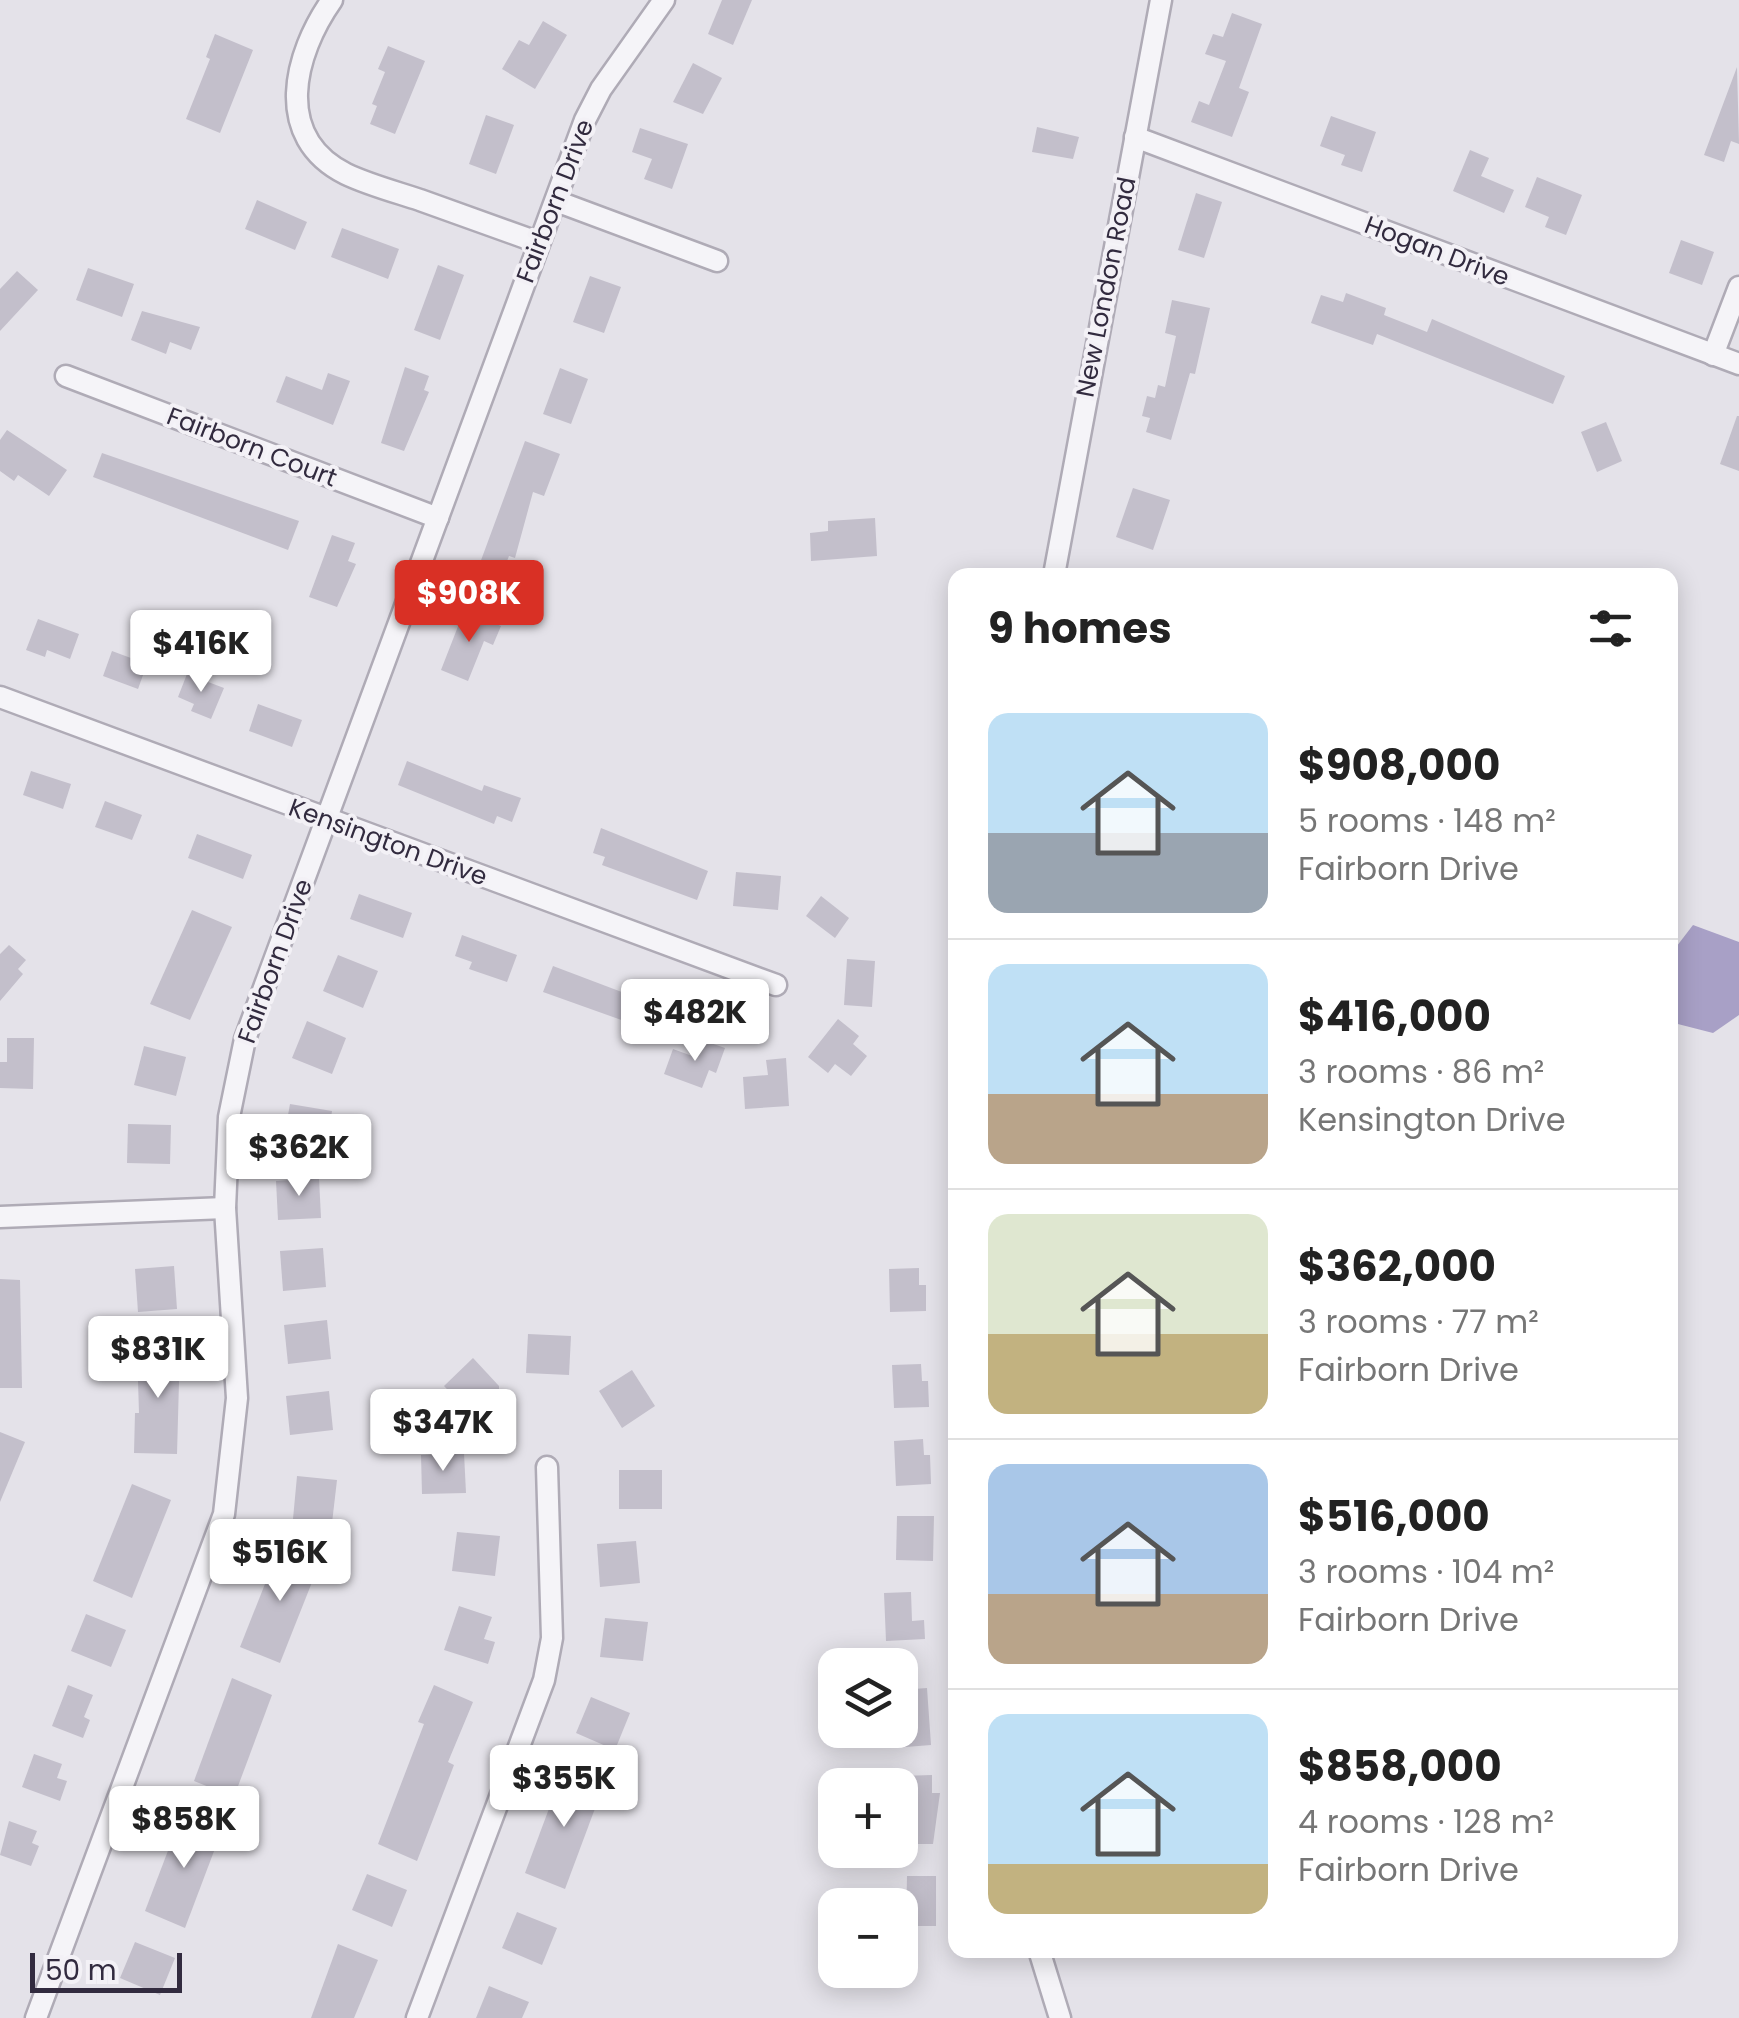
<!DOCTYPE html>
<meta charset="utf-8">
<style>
:root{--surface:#fff;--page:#f2f2f2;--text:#222;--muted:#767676;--line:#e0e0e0;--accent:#d93025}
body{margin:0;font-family:Poppins,sans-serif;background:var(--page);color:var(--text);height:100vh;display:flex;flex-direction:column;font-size:38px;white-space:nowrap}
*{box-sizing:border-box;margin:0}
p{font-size:32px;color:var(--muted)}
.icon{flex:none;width:55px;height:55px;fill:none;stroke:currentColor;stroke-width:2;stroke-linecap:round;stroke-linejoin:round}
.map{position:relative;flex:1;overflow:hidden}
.side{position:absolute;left:948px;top:568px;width:730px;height:1390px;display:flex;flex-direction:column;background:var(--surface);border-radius:20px;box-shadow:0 5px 25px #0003}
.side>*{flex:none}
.controls{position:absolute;left:818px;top:1648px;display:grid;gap:20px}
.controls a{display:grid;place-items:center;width:100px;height:100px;border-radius:20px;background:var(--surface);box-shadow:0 5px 25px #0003;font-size:50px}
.scale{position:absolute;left:30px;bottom:25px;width:152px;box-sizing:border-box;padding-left:10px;border:5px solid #322b3f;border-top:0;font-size:28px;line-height:35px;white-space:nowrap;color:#322b3f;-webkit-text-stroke:8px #f3f1f6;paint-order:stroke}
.price{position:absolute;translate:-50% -85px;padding:0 22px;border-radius:10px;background:#fff;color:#222;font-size:32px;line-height:65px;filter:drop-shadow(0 2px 5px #0008)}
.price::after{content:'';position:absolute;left:50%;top:60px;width:30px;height:22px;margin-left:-15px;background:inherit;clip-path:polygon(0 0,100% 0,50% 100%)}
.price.selected{background:var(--accent);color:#fff}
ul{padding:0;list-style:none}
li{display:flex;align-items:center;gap:30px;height:250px;padding:0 40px}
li+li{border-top:2px solid var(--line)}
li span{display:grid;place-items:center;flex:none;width:280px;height:200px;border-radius:20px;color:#555}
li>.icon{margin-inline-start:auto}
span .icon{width:120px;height:120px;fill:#fffc;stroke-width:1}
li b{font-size:42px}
h2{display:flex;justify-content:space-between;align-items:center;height:120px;padding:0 40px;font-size:42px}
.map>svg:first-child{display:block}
.water{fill:#a8a0c6}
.building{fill:#c3bfcb}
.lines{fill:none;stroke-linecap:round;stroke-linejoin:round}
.minor-casing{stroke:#afabb6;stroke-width:25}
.minor{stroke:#f5f4f8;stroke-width:20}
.labels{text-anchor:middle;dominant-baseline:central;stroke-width:8;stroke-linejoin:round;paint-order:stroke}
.street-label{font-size:25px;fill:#322b3f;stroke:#f3f1f6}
</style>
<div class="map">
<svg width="1739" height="2018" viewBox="0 0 1739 2018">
<rect width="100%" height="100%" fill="#e4e2e9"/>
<polygon class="water" points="1693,925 1739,942 1739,1015 1713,1033 1670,1022 1670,955"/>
<g class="building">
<polygon points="722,0 752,0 733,45 708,34"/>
<polygon points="1232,13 1262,24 1239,88 1249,92 1232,137 1191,122 1199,101 1209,105 1226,61 1205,54 1213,34 1223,37"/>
<polygon points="543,21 567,35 535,89 502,69 519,40 529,45"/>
<polygon points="215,34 253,50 220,133 186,119 210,59 206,57"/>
<polygon points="388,46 425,61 395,134 370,124 377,106 372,104 385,72 378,69"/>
<polygon points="693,63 722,78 703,114 673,102"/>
<polygon points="1737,67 1739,144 1731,141 1724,162 1704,155"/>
<polygon points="486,115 514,125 496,174 469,164"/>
<polygon points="1331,116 1376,132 1362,172 1341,165 1345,155 1320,146"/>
<polygon points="1037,127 1079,137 1073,159 1032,152"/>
<polygon points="640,128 688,144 672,189 644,179 652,159 632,152"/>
<polygon points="1470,150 1489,158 1481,176 1514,190 1504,213 1453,191"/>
<polygon points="1537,177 1582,195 1566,235 1545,227 1549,217 1525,207"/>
<polygon points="1196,193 1222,202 1204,258 1178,250"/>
<polygon points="257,200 307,222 295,250 245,229"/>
<polygon points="342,228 399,249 388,279 331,257"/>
<polygon points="1681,240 1714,252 1702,285 1669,273"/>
<polygon points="438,265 464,275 440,340 414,330"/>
<polygon points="88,268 134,284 122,317 76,300"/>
<polygon points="17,271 38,290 0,331 0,289"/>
<polygon points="590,276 621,287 604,333 573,322"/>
<polygon points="1346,293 1386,308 1384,315 1427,332 1432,319 1565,376 1553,404 1377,334 1373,345 1311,323 1321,295 1343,302"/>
<polygon points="1172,300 1210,308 1195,374 1190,373 1171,440 1146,432 1150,418 1142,416 1147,396 1155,398 1158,385 1165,387 1176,336 1165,333"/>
<polygon points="142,311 200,327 191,350 170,342 166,354 131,340"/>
<polygon points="405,367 429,376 424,390 429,392 404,451 381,443"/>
<polygon points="560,368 588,379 571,424 543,414"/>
<polygon points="328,373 350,381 333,425 276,402 286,376 322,390"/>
<polygon points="1737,416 1739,416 1739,471 1720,464"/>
<polygon points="1606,422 1622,461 1597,472 1581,432"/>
<polygon points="7,430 67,470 49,496 18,475 14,481 0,471 0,440"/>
<polygon points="525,441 560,454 544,496 533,492 515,558 509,556 496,590 473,582"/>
<polygon points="102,453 299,521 288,550 93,477"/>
<polygon points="1133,488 1170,500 1153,550 1116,537"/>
<polygon points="875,518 877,556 811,561 810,533 828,531 828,521"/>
<polygon points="332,535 355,543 348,561 356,564 337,607 309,597"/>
<polygon points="464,611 501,626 493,645 484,641 468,681 441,670"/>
<polygon points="38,619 79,634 70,659 47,650 45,657 26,650"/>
<polygon points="112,651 147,664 138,689 103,676"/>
<polygon points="187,674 224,688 211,719 191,711 194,704 178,697"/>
<polygon points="258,704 302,720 292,747 249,731"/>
<polygon points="407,761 482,791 484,785 521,798 512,822 497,816 494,824 398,785"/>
<polygon points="31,771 71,784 63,809 23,795"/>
<polygon points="105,801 142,815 132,840 95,827"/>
<polygon points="601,828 708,871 697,900 602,865 605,857 593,853"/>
<polygon points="197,834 252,855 243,879 188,858"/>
<polygon points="736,872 781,876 778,910 733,906"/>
<polygon points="359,894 412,913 403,938 350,919"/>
<polygon points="821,896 849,918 835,938 806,916"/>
<polygon points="192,910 232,927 190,1020 150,1004"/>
<polygon points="462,935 517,955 507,982 469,969 472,962 455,956"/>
<polygon points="9,945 26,960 18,969 23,974 0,1001 0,954"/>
<polygon points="338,955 378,971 363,1008 323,991"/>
<polygon points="847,959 875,961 872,1007 844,1005"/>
<polygon points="553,966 664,1008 655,1032 543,992"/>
<polygon points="838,1019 859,1036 853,1044 867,1056 851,1076 835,1064 828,1073 808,1057"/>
<polygon points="307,1021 346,1038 332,1074 292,1058"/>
<polygon points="7,1038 34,1038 33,1089 0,1088 0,1062 7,1062"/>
<polygon points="702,1040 725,1048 716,1073 709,1070 702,1088 664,1074 673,1049 695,1057"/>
<polygon points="144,1046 186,1057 176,1096 134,1085"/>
<polygon points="786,1058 789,1106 745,1109 743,1077 768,1075 766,1060"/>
<polygon points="290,1104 332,1111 326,1150 283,1143"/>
<polygon points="128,1124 171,1125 170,1164 127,1163"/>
<polygon points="319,1178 321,1218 278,1220 276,1181"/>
<polygon points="323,1248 326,1287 283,1291 280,1251"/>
<polygon points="174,1266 177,1309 138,1312 135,1269"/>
<polygon points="919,1268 919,1285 926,1285 926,1311 890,1312 889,1269"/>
<polygon points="0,1279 20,1280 22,1388 0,1388"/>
<polygon points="327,1320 331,1359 288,1364 284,1325"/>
<polygon points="528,1334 571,1336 569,1375 526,1373"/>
<polygon points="180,1346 177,1454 134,1453 135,1413 139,1413 137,1348"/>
<polygon points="473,1358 499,1386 499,1392 474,1417 444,1386"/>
<polygon points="921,1364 922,1381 928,1381 929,1407 894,1408 892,1365"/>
<polygon points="632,1370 655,1406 622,1428 599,1391"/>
<polygon points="329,1391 333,1430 290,1435 286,1396"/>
<polygon points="0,1432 25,1442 0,1502"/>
<polygon points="923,1439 924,1455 930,1455 931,1484 896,1486 894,1441"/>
<polygon points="464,1453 466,1493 422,1494 421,1455"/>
<rect x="619" y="1470" width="43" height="39"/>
<polygon points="297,1476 337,1480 332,1523 293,1519"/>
<polygon points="132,1484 171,1500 132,1598 93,1581"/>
<polygon points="897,1516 934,1516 933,1561 896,1560"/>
<polygon points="457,1532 500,1536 495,1576 452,1571"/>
<polygon points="636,1541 640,1583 600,1587 597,1544"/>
<polygon points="280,1546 320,1562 280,1663 240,1647"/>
<polygon points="911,1592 912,1621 924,1620 925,1639 886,1641 884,1593"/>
<polygon points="459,1606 492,1617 484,1639 495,1642 488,1664 444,1650"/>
<polygon points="86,1614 126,1630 111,1667 71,1651"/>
<polygon points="605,1618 648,1622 643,1661 600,1657"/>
<polygon points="232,1678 272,1695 234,1797 194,1781"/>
<polygon points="68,1685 93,1695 84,1717 90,1720 83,1738 52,1726"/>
<polygon points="434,1685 473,1702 448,1762 454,1765 417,1861 378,1844 424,1724 418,1722"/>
<polygon points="927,1688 931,1745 893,1748 892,1730 900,1730 900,1690"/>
<polygon points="591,1697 630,1713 615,1750 576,1733"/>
<polygon points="34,1754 62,1764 57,1778 67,1781 60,1801 22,1787"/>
<polygon points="563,1771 603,1787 565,1889 525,1873"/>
<polygon points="932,1775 932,1793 940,1793 933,1844 901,1844 900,1776"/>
<polygon points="182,1814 222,1830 185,1928 145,1911"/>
<polygon points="9,1821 37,1831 32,1843 39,1846 31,1866 0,1855"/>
<polygon points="367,1874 407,1890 392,1927 352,1910"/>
<polygon points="907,1876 936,1876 936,1926 906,1926"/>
<polygon points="517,1912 557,1928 542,1965 502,1948"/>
<polygon points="135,1942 175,1958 160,1995 120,1978"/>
<polygon points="338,1944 378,1960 354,2018 311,2018"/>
<polygon points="489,1986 529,2002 522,2018 476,2018"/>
</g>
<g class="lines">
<g class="minor-casing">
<g id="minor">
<path d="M332,0C294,54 272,137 346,174C369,185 396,192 420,200C459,214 498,228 537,242"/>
<polyline points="1135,137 1739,364"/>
<polyline points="556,201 717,261"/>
<polyline points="1713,355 1739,287"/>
<polyline points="66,376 438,518"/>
<polyline points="1054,575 1161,0"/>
<polyline points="0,697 776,985"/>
<polyline points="0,1217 225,1208"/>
<polyline points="1039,1950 1060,2018"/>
<polyline points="36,2018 224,1514 237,1398 225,1208 229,1117 245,1039 585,120 601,89 664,0"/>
<polyline points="417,2018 544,1680 552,1638 547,1467"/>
</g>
</g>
<use href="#minor" class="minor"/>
</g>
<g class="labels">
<g class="street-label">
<text transform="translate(555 201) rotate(-69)">Fairborn Drive</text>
<text transform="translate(1437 251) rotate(21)">Hogan Drive</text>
<text transform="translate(1106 287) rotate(-79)">New London Road</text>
<text transform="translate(252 447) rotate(21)">Fairborn Court</text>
<text transform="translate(388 842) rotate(20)">Kensington Drive</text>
<text transform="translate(275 961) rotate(-70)">Fairborn Drive</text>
</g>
</g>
</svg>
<div class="controls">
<a><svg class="icon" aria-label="layers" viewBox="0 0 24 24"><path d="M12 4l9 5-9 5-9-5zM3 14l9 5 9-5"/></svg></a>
<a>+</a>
<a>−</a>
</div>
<div class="scale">50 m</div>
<b class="price selected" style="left:469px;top:645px">$908K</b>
<b class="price" style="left:201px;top:695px">$416K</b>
<b class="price" style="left:695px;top:1064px">$482K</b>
<b class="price" style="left:299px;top:1199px">$362K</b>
<b class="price" style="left:158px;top:1401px">$831K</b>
<b class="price" style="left:443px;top:1474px">$347K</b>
<b class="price" style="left:280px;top:1604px">$516K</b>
<b class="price" style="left:564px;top:1830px">$355K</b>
<b class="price" style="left:184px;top:1871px">$858K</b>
<section class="side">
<h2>9 homes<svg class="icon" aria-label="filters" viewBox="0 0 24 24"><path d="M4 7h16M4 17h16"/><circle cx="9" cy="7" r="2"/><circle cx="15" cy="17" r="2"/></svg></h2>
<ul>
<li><span style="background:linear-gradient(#bfe0f5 60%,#9aa5b1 0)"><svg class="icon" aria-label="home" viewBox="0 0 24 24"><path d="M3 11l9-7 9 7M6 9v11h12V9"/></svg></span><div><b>$908,000</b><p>5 rooms · 148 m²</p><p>Fairborn Drive</p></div></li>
<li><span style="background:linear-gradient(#bfe0f5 65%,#b9a48a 0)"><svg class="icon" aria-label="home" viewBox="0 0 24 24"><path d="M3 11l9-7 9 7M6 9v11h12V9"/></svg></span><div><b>$416,000</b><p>3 rooms · 86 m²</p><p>Kensington Drive</p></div></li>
<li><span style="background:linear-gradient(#dfe7d0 60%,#c2b280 0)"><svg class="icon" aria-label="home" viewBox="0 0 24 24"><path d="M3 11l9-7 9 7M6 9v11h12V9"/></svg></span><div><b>$362,000</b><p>3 rooms · 77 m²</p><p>Fairborn Drive</p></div></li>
<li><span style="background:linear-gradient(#a9c7e8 65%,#b9a48a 0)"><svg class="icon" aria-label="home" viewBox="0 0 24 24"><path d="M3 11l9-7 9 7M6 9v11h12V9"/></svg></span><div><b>$516,000</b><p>3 rooms · 104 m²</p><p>Fairborn Drive</p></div></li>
<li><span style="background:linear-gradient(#bfe0f5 75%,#c2b280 0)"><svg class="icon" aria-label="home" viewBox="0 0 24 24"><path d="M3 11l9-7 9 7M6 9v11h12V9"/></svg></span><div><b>$858,000</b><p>4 rooms · 128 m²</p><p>Fairborn Drive</p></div></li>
</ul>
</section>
</div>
